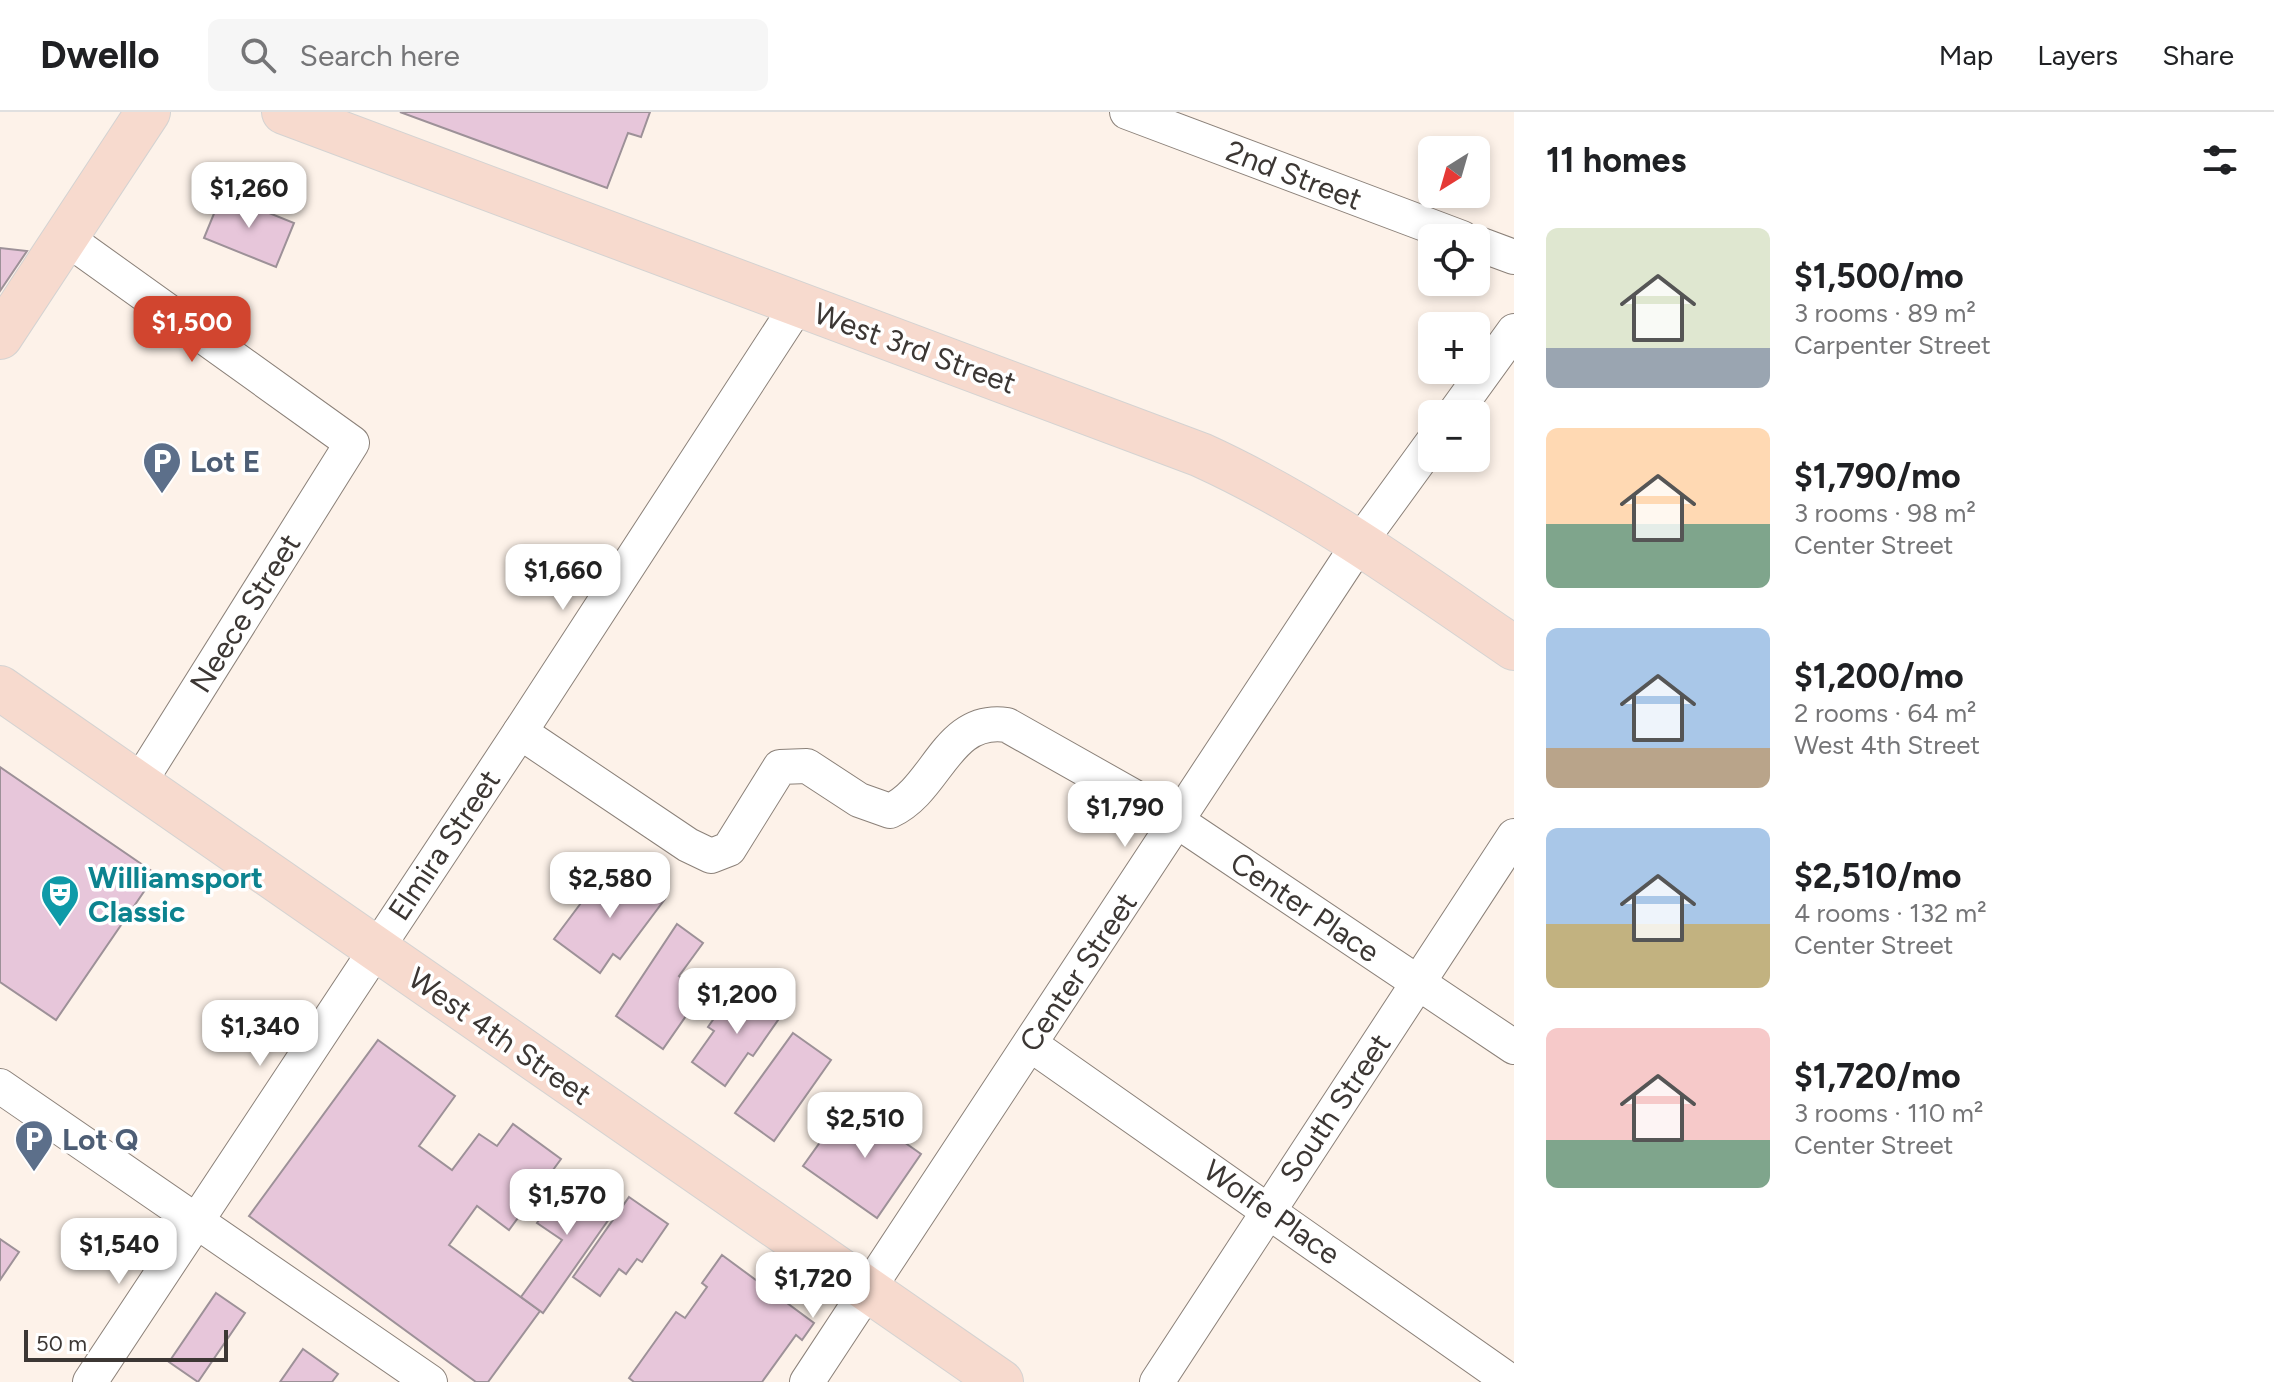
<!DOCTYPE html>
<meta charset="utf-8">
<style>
:root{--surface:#fff;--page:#f6f6f6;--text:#202124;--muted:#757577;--line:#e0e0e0;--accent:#d1452f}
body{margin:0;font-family:Figtree,sans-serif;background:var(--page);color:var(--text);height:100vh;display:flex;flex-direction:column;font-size:30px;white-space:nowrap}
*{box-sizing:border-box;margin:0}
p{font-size:26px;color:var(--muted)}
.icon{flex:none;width:44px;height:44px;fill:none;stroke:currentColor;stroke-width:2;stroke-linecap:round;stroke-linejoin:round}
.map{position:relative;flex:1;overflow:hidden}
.sheet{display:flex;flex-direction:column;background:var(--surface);width:760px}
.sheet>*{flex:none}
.needle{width:52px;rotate:217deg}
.controls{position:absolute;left:1418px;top:24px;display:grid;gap:16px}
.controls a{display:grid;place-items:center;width:72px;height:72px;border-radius:12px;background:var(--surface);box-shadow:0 4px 12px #0003;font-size:40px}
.scale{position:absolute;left:24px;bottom:20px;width:204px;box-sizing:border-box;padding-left:8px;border:4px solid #3c3734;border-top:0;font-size:22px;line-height:28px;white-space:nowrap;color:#3c3734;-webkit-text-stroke:6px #fff;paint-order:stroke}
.price{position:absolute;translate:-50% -68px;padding:0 18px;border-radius:16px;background:#fff;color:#222;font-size:26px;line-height:52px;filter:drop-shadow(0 2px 4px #0008)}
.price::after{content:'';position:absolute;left:50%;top:48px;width:24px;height:18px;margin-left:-12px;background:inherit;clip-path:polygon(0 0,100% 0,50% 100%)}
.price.selected{background:var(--accent);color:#fff}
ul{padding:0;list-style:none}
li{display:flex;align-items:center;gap:24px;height:200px;padding:0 32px}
li span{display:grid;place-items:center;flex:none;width:224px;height:160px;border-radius:12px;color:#555}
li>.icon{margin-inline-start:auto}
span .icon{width:96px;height:96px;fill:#fffc;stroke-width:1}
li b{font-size:34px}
h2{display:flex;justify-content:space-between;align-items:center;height:96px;padding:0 32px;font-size:34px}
header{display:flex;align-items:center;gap:48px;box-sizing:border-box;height:112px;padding:0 40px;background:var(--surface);border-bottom:2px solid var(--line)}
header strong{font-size:38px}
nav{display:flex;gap:44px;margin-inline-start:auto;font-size:28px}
.search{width:560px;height:72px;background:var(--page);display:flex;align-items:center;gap:20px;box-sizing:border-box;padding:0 28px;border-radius:12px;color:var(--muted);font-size:30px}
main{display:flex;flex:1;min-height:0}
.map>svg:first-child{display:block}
.building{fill:#e7c6da;stroke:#9d9198;stroke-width:2}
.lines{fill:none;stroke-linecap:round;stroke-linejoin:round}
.minor-casing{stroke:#8b8179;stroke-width:36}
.major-casing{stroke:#d4d3d2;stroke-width:46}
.minor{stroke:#fff;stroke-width:34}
.major{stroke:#f7dace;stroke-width:44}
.labels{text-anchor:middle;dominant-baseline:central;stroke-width:7;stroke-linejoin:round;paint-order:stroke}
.street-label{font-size:30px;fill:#3c3734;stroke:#fff}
.service-label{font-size:30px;font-weight:bold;fill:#4e5e75;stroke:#fff;text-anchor:start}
.culture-label{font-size:30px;font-weight:bold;fill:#0d838f;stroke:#fff;text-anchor:start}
</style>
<header>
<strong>Dwello</strong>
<div class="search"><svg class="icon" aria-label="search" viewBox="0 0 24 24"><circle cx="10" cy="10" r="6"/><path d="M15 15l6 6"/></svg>Search here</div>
<nav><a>Map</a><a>Layers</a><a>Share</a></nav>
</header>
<main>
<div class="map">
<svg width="1514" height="1270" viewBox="0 0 1514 1270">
<rect width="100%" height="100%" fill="#fdf2e9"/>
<g class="building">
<polygon points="400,0 650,0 641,25 628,21 607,76"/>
<polygon points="222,82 294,111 276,155 204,126"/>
<polygon points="0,136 27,139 0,179"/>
<polygon points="0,655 156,762 56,908 0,870"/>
<polygon points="621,754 665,787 620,847 613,842 600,861 554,827 593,775 601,780"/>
<polygon points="677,812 703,831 679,864 702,881 663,937 616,904"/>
<polygon points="749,876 783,901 753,944 748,941 725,974 692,950 714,919 708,915 724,892 733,899"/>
<polygon points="793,921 831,948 774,1029 735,1001"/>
<polygon points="378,928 455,984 419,1034 452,1058 479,1022 497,1034 513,1012 561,1047 509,1118 477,1094 449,1133 540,1199 488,1270 476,1270 249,1104"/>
<polygon points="882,995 906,1013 897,1025 921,1042 877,1106 803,1054 836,1008 846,1015 858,999 872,1008"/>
<polygon points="572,1061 609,1086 599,1100 609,1107 543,1201 521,1185 562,1128 537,1111"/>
<polygon points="629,1085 668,1112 642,1150 637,1147 626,1162 619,1157 600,1184 573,1165"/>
<polygon points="0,1127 19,1140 0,1168"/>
<polygon points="722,1143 814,1211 802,1228 796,1223 762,1270 634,1270 629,1266 676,1200 685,1206 707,1175 702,1171"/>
<polygon points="216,1181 245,1201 198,1270 169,1250"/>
<polygon points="303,1237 338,1262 332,1270 280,1270"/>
</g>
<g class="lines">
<g class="minor-casing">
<g id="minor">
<polyline points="1127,0 1462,126"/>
<polyline points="66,126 352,331 139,671"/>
<polyline points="1476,131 1514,145"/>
<polyline points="1454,302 1514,219"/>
<path d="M520,620L688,733L711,744L729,737L780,655L807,654L859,688L890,699C938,677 946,604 1007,613L1177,709L1514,935"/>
<polyline points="1030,932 1511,1270"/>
<polyline points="0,974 430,1270"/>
<polyline points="90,1270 520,620 797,194"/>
<polyline points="807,1270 1360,430 1432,331"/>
<polyline points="1157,1270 1514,724"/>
</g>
</g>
<g class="major-casing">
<g id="major">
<path d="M284,0L1201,343C1313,394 1413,467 1514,536"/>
<polyline points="0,225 148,0"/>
<polyline points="0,576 1001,1270"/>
</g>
</g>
<use href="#minor" class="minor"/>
<use href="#major" class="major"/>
</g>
<defs>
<g id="parking-pin" transform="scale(2)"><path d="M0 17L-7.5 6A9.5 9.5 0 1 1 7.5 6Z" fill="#5c6f8a" stroke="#fff"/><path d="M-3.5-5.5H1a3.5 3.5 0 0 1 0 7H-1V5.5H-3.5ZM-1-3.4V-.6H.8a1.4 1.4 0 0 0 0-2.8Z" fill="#fff"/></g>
<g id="theatre-pin" transform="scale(2)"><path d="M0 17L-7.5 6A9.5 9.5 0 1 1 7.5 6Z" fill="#0f9aa8" stroke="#fff"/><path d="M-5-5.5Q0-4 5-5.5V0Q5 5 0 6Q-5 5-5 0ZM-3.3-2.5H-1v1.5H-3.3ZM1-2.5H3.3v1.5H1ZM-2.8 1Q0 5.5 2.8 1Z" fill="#fff"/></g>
</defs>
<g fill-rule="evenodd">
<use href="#parking-pin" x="162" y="349"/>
<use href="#theatre-pin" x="60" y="782"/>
<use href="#parking-pin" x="34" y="1027"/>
</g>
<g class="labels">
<g class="street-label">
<text transform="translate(1294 63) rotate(21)">2nd Street</text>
<text transform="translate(915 236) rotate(20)">West 3rd Street</text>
<text transform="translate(245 501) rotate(-58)">Neece Street</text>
<text transform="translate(444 733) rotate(-56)">Elmira Street</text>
<text transform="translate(1305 795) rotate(34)">Center Place</text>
<text transform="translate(1078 860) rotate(-56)">Center Street</text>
<text transform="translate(500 924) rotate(35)">West 4th Street</text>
<text transform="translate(1335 996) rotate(-56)">South Street</text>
<text transform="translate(1272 1100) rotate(35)">Wolfe Place</text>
</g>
<g class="service-label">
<text x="190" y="349">Lot E</text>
<text x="62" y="1027">Lot Q</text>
</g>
<g class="culture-label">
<text x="88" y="765">Williamsport<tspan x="88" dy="34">Classic</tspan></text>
</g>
</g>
</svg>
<div class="controls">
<a><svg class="needle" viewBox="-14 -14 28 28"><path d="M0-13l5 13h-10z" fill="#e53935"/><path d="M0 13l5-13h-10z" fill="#757577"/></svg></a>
<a><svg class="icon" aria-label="locate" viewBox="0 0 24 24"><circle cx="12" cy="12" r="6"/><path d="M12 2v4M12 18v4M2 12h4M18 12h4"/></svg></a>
<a>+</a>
<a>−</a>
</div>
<div class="scale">50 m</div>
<b class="price" style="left:249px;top:118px">$1,260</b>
<b class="price selected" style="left:192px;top:252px">$1,500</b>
<b class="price" style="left:563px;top:500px">$1,660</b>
<b class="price" style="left:1125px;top:737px">$1,790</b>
<b class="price" style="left:610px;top:808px">$2,580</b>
<b class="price" style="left:737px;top:924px">$1,200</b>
<b class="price" style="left:260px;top:956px">$1,340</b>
<b class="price" style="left:865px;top:1048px">$2,510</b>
<b class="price" style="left:567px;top:1125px">$1,570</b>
<b class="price" style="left:119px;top:1174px">$1,540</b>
<b class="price" style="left:813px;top:1208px">$1,720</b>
</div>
<section class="sheet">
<h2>11 homes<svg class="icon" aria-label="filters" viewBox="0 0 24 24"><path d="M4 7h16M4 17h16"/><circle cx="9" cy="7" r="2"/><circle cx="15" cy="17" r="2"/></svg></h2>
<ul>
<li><span style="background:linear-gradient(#dfe7d0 75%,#9aa5b1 0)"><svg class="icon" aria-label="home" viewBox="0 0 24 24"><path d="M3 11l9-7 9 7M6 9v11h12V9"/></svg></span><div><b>$1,500/mo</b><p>3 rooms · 89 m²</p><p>Carpenter Street</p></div></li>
<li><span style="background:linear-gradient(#ffd9b3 60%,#7fa58c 0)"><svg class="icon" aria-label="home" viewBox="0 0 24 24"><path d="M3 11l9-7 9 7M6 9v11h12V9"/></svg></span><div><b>$1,790/mo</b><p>3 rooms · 98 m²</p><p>Center Street</p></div></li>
<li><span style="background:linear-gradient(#a9c7e8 75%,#b9a48a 0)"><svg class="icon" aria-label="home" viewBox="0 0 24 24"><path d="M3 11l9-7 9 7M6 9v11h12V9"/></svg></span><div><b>$1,200/mo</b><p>2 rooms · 64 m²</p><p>West 4th Street</p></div></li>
<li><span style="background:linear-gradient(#a9c7e8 60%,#c2b280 0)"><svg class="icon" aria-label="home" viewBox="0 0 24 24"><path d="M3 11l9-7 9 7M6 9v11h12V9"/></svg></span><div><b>$2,510/mo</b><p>4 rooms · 132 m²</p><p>Center Street</p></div></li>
<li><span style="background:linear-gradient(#f6c9c9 70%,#7fa58c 0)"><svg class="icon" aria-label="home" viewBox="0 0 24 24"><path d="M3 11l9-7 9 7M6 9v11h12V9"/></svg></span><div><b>$1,720/mo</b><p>3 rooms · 110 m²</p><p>Center Street</p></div></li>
</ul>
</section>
</main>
